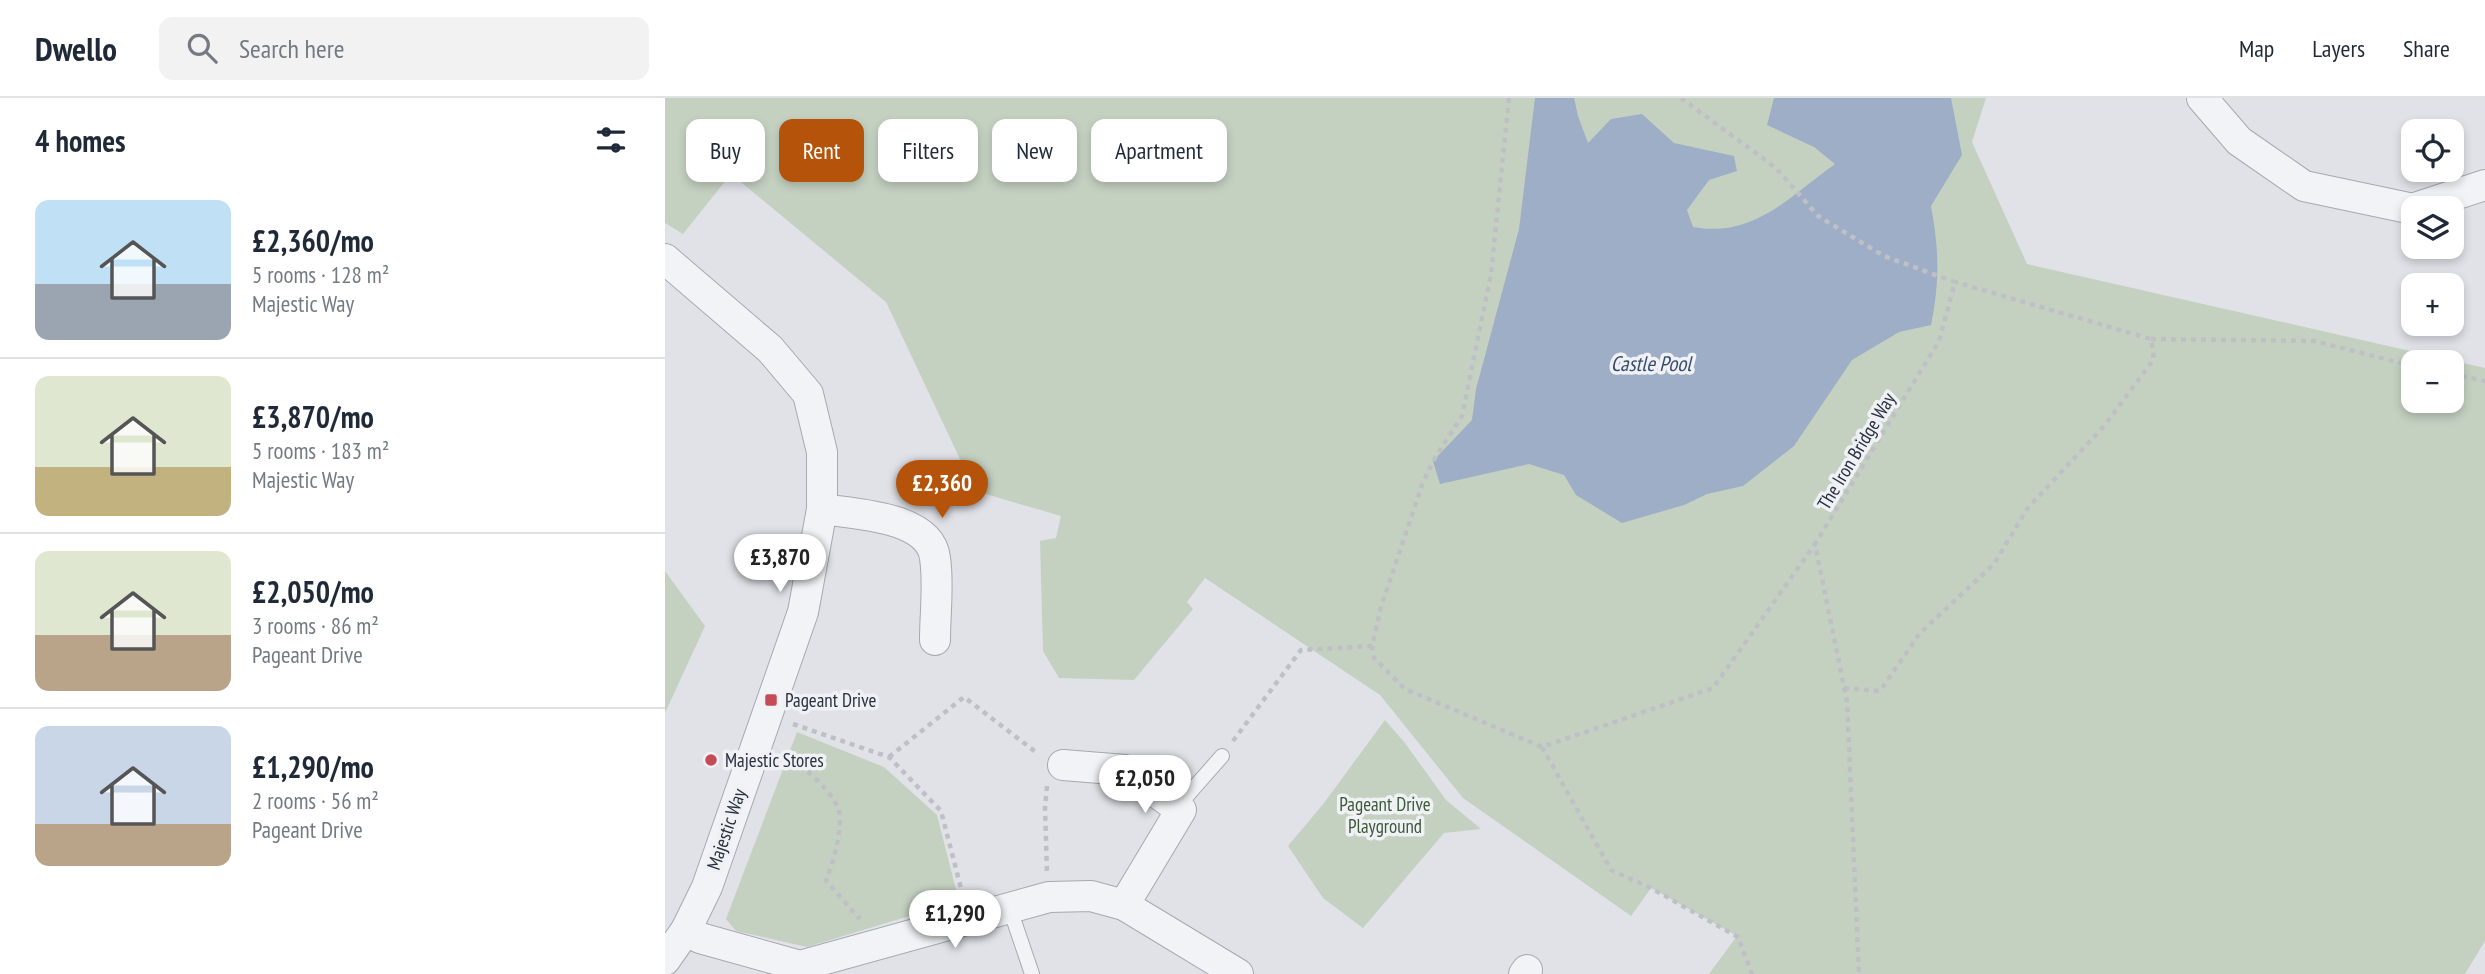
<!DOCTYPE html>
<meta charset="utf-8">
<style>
:root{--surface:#fff;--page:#f2f2f3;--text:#1f2937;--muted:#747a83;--line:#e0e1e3;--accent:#b45309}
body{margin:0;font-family:"PT Sans Narrow",sans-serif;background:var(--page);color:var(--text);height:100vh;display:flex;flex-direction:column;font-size:26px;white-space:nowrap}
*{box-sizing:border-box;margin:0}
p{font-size:23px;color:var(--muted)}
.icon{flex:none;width:38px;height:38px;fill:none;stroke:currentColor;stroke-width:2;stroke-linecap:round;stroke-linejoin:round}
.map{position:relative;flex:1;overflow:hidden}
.side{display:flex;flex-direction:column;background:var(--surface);width:665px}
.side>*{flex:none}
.top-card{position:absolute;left:21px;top:21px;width:665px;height:63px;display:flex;gap:14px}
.controls{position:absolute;left:1736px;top:21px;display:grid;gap:14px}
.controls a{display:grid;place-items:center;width:63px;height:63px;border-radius:14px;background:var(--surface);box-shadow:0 4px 10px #0003;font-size:35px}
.price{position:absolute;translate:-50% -60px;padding:0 16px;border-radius:24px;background:#fff;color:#222;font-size:23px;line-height:46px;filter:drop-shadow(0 2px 4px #0008)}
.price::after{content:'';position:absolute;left:50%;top:42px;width:21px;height:16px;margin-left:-10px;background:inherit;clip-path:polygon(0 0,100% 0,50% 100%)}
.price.active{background:var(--accent);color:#fff}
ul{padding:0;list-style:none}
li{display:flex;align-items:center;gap:21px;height:175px;padding:0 35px}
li+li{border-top:2px solid var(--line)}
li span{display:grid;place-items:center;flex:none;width:196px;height:140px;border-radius:14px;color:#555}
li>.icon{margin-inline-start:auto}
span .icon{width:84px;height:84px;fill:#fffc;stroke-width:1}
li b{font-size:30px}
h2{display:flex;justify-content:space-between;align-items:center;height:84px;padding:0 35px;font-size:30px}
.pill{padding:0 24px;border-radius:14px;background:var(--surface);box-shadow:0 4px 10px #0003;font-size:24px;line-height:63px}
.pill.active{background:var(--accent);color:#fff}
header{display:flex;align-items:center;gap:42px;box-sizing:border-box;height:98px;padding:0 35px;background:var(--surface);border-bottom:2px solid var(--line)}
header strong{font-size:33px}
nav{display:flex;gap:38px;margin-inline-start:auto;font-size:24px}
.search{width:490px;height:63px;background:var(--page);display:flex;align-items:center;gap:18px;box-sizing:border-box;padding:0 24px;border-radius:14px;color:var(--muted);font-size:26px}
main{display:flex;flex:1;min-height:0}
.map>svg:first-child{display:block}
.green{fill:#c4d1c1;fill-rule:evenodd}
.water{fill:#9daec6}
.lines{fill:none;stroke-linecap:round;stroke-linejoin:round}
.service-casing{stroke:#a5a9b2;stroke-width:16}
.minor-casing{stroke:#a5a9b2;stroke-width:32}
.path{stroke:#bec0c6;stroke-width:4.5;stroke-dasharray:5 5;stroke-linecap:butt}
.service{stroke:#f2f3f6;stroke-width:14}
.minor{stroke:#f2f3f6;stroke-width:30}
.poi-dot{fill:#c54c57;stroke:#eff1f5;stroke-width:2.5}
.labels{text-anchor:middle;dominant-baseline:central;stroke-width:7;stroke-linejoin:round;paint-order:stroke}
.street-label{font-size:19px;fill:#29303e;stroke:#eff1f5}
.poi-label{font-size:19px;fill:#29303e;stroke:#eff1f5;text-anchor:start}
.park-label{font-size:19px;fill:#3c5938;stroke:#eff1f5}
.water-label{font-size:21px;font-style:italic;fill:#364c6f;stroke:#eff1f5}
</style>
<header>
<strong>Dwello</strong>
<div class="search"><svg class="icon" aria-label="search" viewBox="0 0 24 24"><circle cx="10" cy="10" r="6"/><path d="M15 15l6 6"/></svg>Search here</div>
<nav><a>Map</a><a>Layers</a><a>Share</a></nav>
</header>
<main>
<section class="side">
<h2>4 homes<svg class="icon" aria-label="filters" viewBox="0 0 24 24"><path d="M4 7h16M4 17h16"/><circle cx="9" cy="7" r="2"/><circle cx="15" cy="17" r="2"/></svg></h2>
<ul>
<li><span style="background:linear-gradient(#bfe0f5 60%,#9aa5b1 0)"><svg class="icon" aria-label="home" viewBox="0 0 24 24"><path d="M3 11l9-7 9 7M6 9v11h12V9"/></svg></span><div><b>£2,360/mo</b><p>5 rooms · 128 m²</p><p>Majestic Way</p></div></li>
<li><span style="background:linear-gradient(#dfe7d0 65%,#c2b280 0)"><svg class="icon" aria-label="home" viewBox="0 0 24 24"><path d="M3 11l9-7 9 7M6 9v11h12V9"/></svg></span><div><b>£3,870/mo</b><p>5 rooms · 183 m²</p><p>Majestic Way</p></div></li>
<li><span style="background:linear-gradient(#dfe7d0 60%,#b9a48a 0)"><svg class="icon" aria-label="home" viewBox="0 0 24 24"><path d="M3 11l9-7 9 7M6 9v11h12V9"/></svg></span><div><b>£2,050/mo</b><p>3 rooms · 86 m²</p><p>Pageant Drive</p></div></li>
<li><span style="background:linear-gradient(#c9d6e8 70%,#b9a48a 0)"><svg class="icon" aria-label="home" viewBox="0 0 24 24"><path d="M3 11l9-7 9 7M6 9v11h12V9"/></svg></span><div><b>£1,290/mo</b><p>2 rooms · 56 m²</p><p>Pageant Drive</p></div></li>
</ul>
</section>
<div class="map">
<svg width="1820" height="876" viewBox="0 0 1820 876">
<rect width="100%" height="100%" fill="#e0e2e8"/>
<g class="green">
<path d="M0,0H1321L1307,44L1362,166L1820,270V843L1800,876H1044L1072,838L986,790L966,818L798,700L715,597L540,480L522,504L528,511L469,582L394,580L378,553L375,443L391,440L396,418L310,393L221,204L66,76L18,136L0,125ZM1748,264H1787V303H1748Z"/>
<polygon points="0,473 40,528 0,615"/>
<polygon points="720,622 740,645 781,702 816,731 779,735 698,830 658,800 623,748 659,705"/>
<polygon points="132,634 219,669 272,717 294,803 142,849 71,833 61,821"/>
</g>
<path class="water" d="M870,0H909L913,18L923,45L946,21L977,16L1009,45L1069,58L1072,73L1044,82L1022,112L1028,129C1089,140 1124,99 1170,66L1149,49L1102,27L1109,0H1286L1297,57L1266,108C1274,151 1275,183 1266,227L1234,234L1187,262L1129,348L1078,388L1042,396L1019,407L957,425L911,397L899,377L864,366L775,386L768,363L807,322L811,291L854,131Z"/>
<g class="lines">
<g class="service-casing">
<g id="service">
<polyline points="516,712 520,700 557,658"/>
<polyline points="345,811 367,876"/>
</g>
</g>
<g class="minor-casing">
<g id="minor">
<polyline points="1537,0 1574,43 1639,88 1748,111"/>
<polyline points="1750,110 1820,87"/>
<polyline points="0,161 105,251 143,296 157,354 157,411 138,514 42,789 21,832 0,862"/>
<path d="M157,411C189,416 265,418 270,460C274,486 270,515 270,542"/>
<polyline points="398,667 460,672 516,712 459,807"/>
<polyline points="21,832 35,840 135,868 384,799 426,798 459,807 573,876"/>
<polyline points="859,876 862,872"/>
</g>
</g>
<g class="path">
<polyline points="844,0 826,176 797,318 768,363 757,387 716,509 707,548 709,560 740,591 877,649 1048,590 1150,446"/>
<polyline points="1016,0 1111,70 1153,118 1219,158 1290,184 1274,243 1150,446 1182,604 1194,876"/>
<polyline points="1486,241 1649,243 1748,268"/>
<polyline points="1787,276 1820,283"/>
<polyline points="1179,590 1215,593 1255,535 1329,466 1362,411 1440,327 1489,261 1486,241 1290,184"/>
<polyline points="128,626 224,659 276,713 297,794"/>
<polyline points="568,643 636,552 707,548"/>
<polyline points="877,649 946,772 986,790 1073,839 1087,876"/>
<path d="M117,658C137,666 174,697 175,719C175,742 168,763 161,783L195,821"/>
<polyline points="224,659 299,599 372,655"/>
<polyline points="382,688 380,710 382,774"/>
</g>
<use href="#service" class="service"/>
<use href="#minor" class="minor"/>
</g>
<g class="poi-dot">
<rect x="99" y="595" width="14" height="14" rx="3.5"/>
<circle cx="46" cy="662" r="7"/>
</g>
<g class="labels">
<g class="street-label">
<text transform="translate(1191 353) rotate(-59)">The Iron Bridge Way</text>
<text transform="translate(61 731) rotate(-71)">Majestic Way</text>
</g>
<g class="poi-label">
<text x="120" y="602">Pageant Drive</text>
<text x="60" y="662">Majestic Stores</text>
</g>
<g class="park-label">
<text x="720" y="706">Pageant Drive<tspan x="720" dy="22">Playground</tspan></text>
</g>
<g class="water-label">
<text x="986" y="265">Castle Pool</text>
</g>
</g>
</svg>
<div class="controls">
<a><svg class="icon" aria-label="locate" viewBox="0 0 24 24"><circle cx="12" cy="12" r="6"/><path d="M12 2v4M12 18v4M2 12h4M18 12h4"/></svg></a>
<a><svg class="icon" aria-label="layers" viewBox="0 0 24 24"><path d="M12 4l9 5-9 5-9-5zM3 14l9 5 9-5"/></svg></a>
<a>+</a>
<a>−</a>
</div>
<b class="price active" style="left:277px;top:422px">£2,360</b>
<b class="price" style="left:115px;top:496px">£3,870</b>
<b class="price" style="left:480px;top:717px">£2,050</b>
<b class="price" style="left:290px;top:852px">£1,290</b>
<div class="top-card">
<a class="pill">Buy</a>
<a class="pill active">Rent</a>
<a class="pill">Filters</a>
<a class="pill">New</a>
<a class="pill">Apartment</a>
</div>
</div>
</main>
